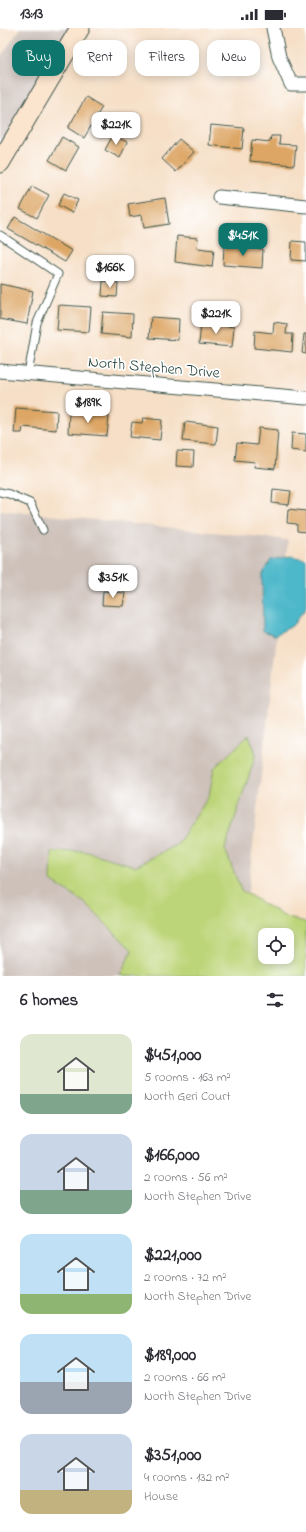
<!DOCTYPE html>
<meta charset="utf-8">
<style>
:root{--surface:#fff;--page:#f2f2f3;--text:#2b2b33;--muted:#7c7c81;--accent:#0f766e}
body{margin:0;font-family:"Indie Flower",sans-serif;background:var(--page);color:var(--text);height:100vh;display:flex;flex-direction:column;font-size:15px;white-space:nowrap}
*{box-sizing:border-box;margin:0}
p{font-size:13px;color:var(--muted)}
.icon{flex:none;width:22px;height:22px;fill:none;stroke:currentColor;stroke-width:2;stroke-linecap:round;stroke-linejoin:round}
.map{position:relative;height:948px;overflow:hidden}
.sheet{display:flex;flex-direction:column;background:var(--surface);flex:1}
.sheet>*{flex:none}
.banner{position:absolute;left:12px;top:12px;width:282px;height:36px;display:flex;gap:8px}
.buttons{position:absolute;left:258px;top:900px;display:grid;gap:8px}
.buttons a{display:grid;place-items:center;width:36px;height:36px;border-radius:8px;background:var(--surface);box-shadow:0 2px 10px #0003;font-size:20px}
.price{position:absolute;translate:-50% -34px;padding:0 9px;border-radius:8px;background:#fff;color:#222;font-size:13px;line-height:26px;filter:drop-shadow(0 1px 2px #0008)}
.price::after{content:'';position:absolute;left:50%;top:24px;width:12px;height:9px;margin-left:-6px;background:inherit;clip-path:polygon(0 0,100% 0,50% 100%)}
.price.selected{background:var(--accent);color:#fff}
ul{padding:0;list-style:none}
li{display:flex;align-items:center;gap:12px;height:100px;padding:0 20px}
li span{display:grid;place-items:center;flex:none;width:112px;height:80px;border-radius:12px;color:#555}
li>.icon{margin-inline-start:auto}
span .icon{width:48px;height:48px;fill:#fffc;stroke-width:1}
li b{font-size:17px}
h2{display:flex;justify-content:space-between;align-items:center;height:48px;padding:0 20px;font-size:17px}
.chip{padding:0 14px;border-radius:12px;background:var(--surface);box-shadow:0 2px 10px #0003;font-size:14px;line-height:36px}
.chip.selected{background:var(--accent);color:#fff}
.status{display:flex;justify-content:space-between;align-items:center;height:28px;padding:0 20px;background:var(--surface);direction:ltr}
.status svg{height:11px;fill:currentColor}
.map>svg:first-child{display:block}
.industrial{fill:#cec1ba}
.green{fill:#bdd579;stroke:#6e8956;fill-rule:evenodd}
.water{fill:#4db8ca;stroke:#367a7f}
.building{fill:#dda665}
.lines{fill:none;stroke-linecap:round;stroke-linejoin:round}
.lane-casing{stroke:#3f554a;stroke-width:9}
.street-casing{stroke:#3f554a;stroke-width:15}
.secondary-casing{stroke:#3f554a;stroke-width:21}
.lane{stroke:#fff;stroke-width:7}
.street{stroke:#fff;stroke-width:13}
.secondary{stroke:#fce5cf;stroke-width:19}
.labels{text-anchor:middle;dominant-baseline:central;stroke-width:3.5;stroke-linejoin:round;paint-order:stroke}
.street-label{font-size:16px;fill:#1f3d34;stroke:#fff}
</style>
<div class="status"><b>13:13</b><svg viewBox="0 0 49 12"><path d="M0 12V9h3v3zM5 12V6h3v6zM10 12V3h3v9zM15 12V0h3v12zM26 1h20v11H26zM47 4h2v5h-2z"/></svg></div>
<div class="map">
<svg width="306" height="948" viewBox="0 0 306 948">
<rect width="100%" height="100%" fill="#fff"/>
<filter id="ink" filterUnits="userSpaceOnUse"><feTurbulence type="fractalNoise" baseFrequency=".025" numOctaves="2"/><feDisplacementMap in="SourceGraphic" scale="8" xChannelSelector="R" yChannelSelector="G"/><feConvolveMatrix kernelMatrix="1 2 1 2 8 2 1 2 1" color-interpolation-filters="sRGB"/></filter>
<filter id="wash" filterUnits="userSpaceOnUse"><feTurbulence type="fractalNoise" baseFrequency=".012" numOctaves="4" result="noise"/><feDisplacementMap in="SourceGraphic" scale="16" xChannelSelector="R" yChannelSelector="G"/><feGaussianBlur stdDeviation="0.9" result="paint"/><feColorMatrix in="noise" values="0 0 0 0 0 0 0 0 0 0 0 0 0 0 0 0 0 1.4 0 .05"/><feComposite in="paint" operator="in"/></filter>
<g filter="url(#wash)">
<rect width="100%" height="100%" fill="#f6dfc6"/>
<g class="industrial">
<polygon points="21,0 80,0 0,135 0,29"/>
<polygon points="0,482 288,512 243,905 215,948 0,948"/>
</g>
<path class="green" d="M249,707L256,726L225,821L241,862L287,890L306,894V948H120L132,922L85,875L51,853L52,824L84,823L135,838L177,817L209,768L214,740ZM265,907H287V929H265Z"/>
<polygon class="water" points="290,528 306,531 306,580 292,598 275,607 263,603 262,547 271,532"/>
<g id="blocks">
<g class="building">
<polygon points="86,69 102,79 84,110 68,100"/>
<polygon points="211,97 244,100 242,121 209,117"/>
<polygon points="113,107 127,114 120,130 105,122"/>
<polygon points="271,108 280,108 279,116 296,117 294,137 250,133 252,112 270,114"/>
<polygon points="62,109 79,119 66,142 49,132"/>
<polygon points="179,111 194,124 176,144 162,131"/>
<polygon points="32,158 49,167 37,190 20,181"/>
<polygon points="64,165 78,172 72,185 58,177"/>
<polygon points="165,170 169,196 144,200 142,187 130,189 128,176"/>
<polygon points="15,189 72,223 65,234 8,201"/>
<polygon points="177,208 198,210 197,220 214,222 212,239 175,234"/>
<polygon points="292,213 306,214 306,233 291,232"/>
<polygon points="224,218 263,221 262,240 223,237"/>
<polygon points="103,253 118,255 117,269 102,268"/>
<polygon points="0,256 33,263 27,296 0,291"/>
<polygon points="59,277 91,279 89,304 57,302"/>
<polygon points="103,284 133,286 132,309 101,306"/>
<polygon points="151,289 179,291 178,312 149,310"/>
<polygon points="274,294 287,296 286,306 293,306 292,324 254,320 255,303 273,305"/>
<polygon points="201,295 234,299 232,319 199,316"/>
<polygon points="304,306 306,306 306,326 302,325"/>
<polygon points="16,380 57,383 56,402 23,399 22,405 14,405"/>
<polygon points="69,385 109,388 107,408 68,405"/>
<polygon points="143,390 162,392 160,412 130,409 132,394 142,395"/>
<polygon points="185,394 218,398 216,416 183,413"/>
<polygon points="259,400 278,402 275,441 254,439 255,434 235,432 237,415 257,417"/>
<polygon points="292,405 306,406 306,424 291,422"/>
<polygon points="177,423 194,424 193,439 176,438"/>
<polygon points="273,461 291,463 289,477 272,475"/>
<polygon points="288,481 306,483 306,504 297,503 297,496 287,495"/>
<polygon points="103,563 125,565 123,578 102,577"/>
</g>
</g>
</g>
<g filter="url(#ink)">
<use href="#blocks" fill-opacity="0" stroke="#3f554a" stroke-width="1"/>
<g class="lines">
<g class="lane-casing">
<g id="lane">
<polyline points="0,207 58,246 37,295 28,346"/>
<polyline points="0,464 9,466 30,475 43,502"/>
</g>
</g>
<g class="street-casing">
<g id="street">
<polyline points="273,0 279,29 291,56 306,56"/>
<polyline points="219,169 306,178"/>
<polyline points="0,343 306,370"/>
</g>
</g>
<g class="secondary-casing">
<polyline id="secondary" points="0,135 80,0"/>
</g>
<use href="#lane" class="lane"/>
<use href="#street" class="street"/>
<use href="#secondary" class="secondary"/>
</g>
</g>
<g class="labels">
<g class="street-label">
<text transform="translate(154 340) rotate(5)">North Stephen Drive</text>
</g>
</g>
</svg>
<div class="buttons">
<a><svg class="icon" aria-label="locate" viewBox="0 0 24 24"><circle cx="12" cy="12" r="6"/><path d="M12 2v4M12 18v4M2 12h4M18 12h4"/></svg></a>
</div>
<b class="price" style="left:116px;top:118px">$221K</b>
<b class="price selected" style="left:243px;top:229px">$451K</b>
<b class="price" style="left:110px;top:261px">$166K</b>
<b class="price" style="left:216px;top:307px">$221K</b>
<b class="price" style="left:88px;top:396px">$189K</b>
<b class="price" style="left:113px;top:571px">$351K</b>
<div class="banner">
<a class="chip selected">Buy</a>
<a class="chip">Rent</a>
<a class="chip">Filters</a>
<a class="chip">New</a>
</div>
</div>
<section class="sheet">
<h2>6 homes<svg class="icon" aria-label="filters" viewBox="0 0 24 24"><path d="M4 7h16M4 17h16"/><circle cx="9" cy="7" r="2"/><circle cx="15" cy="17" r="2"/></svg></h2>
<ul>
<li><span style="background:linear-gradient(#dfe7d0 75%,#7fa58c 0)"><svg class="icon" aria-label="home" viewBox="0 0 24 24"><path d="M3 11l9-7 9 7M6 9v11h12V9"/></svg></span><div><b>$451,000</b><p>5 rooms · 163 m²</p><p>North Geri Court</p></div></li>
<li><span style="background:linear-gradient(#c9d6e8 70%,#7fa58c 0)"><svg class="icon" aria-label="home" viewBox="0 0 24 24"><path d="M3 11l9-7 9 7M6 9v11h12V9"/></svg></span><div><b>$166,000</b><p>2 rooms · 56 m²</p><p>North Stephen Drive</p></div></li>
<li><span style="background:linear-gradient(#bfe0f5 75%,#8fb573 0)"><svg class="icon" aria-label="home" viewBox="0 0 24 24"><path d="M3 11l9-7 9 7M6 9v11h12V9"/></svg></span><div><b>$221,000</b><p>2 rooms · 72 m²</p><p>North Stephen Drive</p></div></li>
<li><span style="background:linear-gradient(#bfe0f5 60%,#9aa5b1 0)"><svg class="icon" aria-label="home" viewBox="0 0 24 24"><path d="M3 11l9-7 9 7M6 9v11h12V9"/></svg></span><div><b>$189,000</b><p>2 rooms · 66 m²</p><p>North Stephen Drive</p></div></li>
<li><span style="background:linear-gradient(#c9d6e8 70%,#c2b280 0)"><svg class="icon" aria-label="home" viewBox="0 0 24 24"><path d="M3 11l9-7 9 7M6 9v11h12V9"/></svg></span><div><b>$351,000</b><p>4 rooms · 132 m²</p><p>House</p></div></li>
</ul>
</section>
